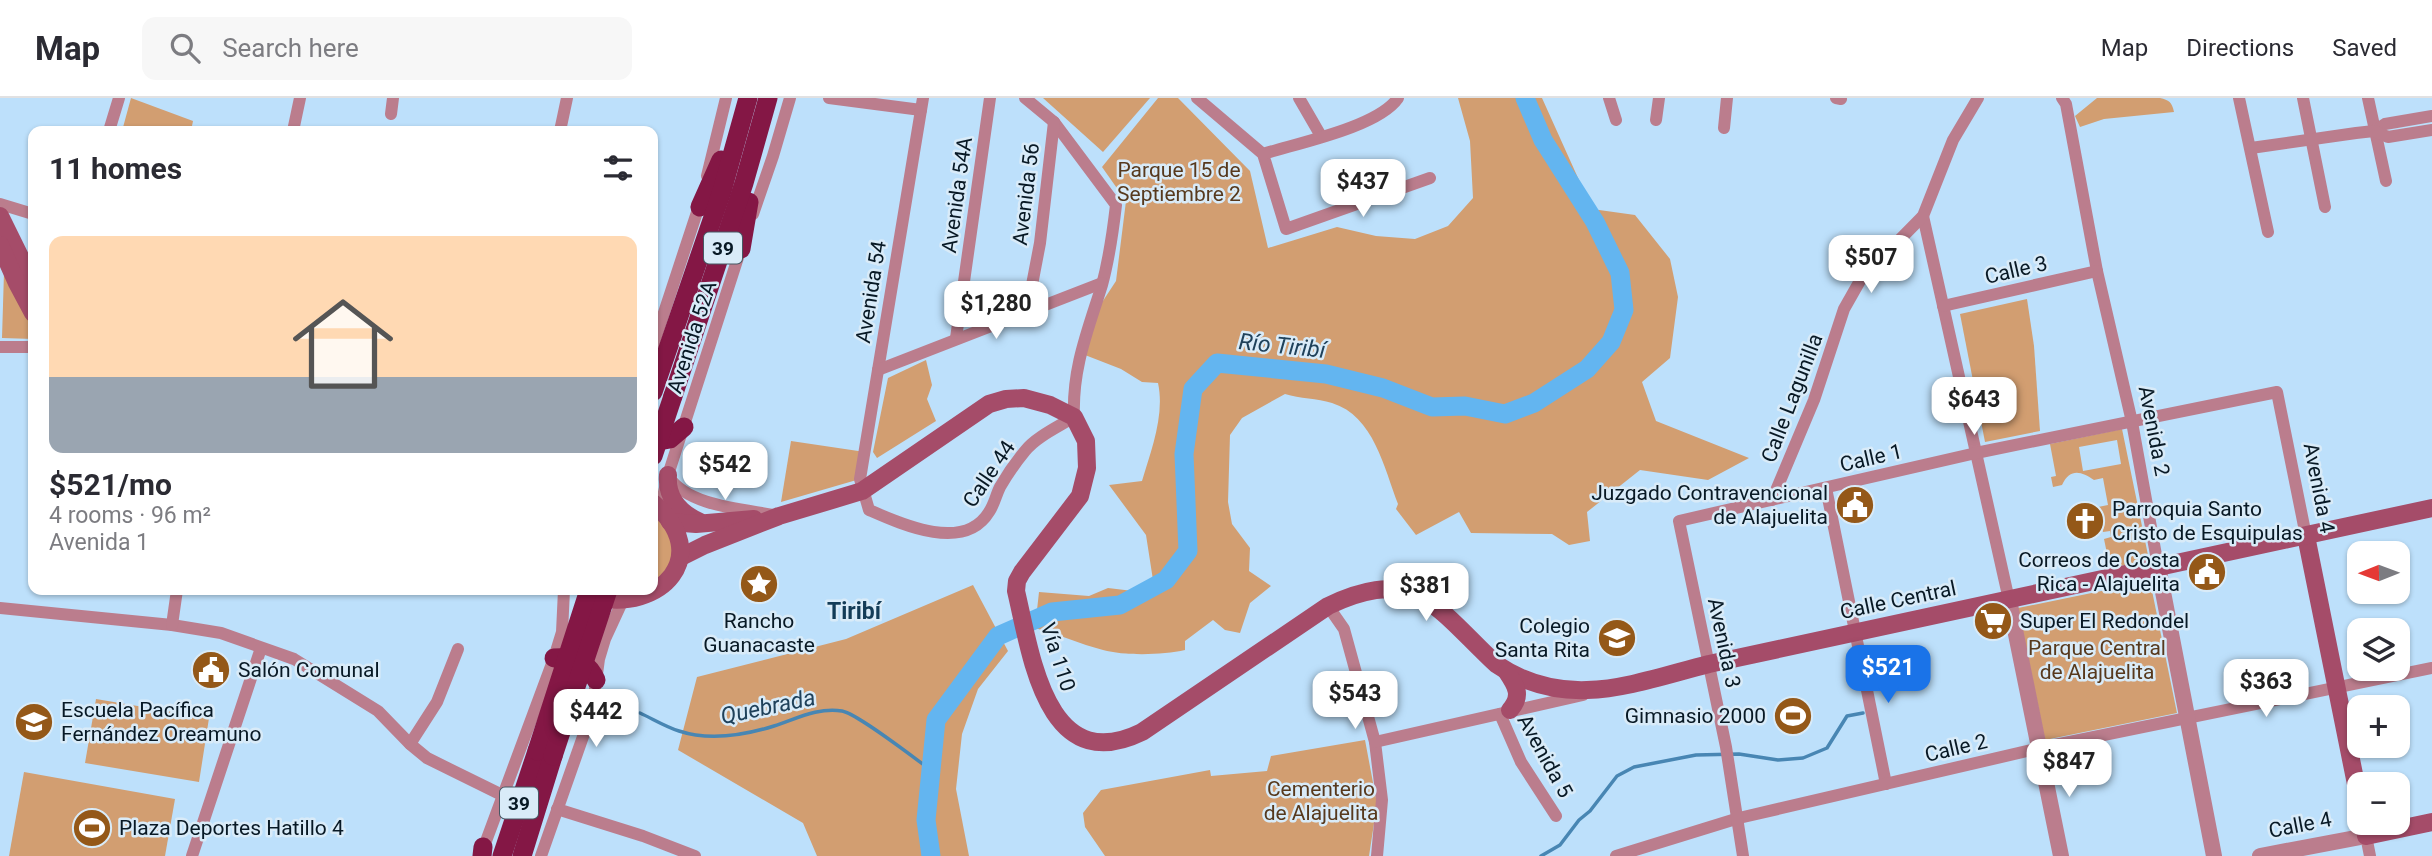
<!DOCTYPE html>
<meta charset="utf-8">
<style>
:root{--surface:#fff;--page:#f7f7f7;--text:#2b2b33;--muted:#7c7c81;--line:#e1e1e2;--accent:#1a73e8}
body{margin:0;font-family:Roboto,sans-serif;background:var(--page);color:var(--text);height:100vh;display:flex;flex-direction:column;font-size:26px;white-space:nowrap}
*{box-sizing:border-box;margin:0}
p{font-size:23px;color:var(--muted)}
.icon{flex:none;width:38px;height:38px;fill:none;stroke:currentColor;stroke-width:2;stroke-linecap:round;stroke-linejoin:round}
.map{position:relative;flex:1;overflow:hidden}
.sheet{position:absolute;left:28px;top:28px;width:630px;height:469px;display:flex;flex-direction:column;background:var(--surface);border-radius:14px;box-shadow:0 2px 5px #0004}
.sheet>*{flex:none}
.needle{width:46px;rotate:269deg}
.fabs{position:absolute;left:2347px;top:443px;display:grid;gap:14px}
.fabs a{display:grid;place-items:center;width:63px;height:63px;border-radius:14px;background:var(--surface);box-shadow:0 2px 5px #0004;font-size:35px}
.price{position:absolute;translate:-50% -60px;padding:0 16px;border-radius:14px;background:#fff;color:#222;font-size:23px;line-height:46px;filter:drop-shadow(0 2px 4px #0008)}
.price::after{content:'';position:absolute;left:50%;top:42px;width:21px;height:16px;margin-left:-10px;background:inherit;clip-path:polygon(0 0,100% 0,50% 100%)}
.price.on{background:var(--accent);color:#fff}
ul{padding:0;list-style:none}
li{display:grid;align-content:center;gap:14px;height:371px;padding:0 21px}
li span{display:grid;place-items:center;height:217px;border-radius:14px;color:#555}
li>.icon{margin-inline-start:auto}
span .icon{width:126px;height:126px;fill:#fffc;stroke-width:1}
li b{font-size:30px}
h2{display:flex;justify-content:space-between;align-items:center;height:84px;padding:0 21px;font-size:30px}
header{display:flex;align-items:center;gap:42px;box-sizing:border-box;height:98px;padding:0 35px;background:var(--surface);border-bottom:2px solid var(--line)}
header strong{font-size:33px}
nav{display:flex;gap:38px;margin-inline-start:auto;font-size:24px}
.search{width:490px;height:63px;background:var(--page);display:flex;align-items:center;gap:18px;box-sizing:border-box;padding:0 24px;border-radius:14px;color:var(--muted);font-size:26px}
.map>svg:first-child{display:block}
.green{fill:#d29e71;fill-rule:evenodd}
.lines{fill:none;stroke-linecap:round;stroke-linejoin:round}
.stream{stroke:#4886b3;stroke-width:3.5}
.river{stroke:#63b5f0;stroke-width:19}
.minor{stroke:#bb7d8d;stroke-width:12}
.tertiary{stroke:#bb7d8d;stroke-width:16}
.secondary{stroke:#a54c69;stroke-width:18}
.trunk{stroke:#841745;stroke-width:19}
.trunk-bridge{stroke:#841745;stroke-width:19}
.labels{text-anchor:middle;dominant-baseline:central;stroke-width:5;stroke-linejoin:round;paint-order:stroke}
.shield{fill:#d9ebf8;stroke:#475864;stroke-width:2}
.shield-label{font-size:19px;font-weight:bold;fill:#081925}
.park-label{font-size:21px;fill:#57391d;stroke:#d9ebf8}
.street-label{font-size:21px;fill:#081925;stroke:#d9ebf8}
.poi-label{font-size:21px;fill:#081925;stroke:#d9ebf8;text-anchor:start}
.water-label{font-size:23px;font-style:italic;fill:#1f415a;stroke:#d9ebf8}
.neighbourhood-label{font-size:23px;font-weight:bold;fill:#133c57;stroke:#d9ebf8}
</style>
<header>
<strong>Map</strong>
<div class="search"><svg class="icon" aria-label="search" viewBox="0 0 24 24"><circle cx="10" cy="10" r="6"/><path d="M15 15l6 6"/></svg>Search here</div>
<nav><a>Map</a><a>Directions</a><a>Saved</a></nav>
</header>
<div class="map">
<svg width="2432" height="758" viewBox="0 0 2432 758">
<rect width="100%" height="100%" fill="#bde0fb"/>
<g class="green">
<polygon points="131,0 193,23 191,33 122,33"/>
<polygon points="1043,0 1150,0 1103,54"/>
<path d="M1158,0H1178L1250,73L1268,150L1337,129L1376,138L1415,141L1448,128L1473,100L1470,43L1458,0H1542L1592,111L1635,117L1670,161L1678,199L1670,260L1642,284L1656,323L1749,360L1708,382L1640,372L1587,414L1590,443L1569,447L1552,436L1471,435L1459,414L1416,437L1396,411L1398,406C1384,370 1374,318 1332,305C1317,300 1300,301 1285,296L1242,320L1230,337L1228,404L1232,426L1250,450L1249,473L1271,488L1250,505L1240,535L1225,532L1213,522L1185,543V552C1163,557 1125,558 1103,552C1080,546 1058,536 1035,530L1039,494L1089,498L1108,490L1133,493L1153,482L1146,437L1109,387L1142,383C1151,353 1165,317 1158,285L1142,284L1121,271L1085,257L1095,215L1116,183L1126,103L1102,69Z"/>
<path d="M2097,0H2160C2169,2 2172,4 2174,14L2104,21L2080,29L2075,18Z"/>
<polygon points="4,174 33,220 33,241 2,240"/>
<polygon points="2027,201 2034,248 2040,333 1985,344 1960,216"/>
<polygon points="926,262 932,287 927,301 936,323 877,360 873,354 888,280"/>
<path d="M2122,331L2149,462L2110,470L2104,441L2111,439L2110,433L2103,434L2098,409L2108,407L2103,380L2094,382C2081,373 2070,370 2062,387L2053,389L2051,379L2056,378L2050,346ZM2117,342L2121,366L2083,373L2079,349Z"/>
<polygon points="791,343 865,354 860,381 781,404"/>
<polygon points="653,416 669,434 675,458 653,490"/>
<polygon points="2150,483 2177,615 2045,642 2018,510"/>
<polygon points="973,487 1008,553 978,591 962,636 956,691 969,758 817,758 803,725 678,652 697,579 846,541"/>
<polygon points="96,601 209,620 199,684 85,665"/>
<polygon points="1365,642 1377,706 1369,758 1105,758 1085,729 1083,715 1101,692 1210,672 1211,678 1267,673 1271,658"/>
<polygon points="24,674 175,701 165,758 9,758"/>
</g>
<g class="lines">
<g class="stream">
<path d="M640,615C653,621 666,629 679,633C709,643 745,637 774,628C796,621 818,609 842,613C858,616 914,660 931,672"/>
<polyline points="1541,758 1560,747 1579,722 1590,713 1617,678 1634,669 1696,657 1739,656 1778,662 1803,660 1827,650 1847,618 1863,615"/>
</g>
<polyline class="river" points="931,758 926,722 936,622 998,538 1052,514 1120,507 1166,482 1188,453 1184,356 1193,291 1217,265 1326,276 1383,290 1432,309 1465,308 1505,316 1534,305 1587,271 1611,244 1624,212 1620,175 1595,124 1543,42 1525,0"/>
<g class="minor">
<polyline points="829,0 921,12"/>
<path d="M923,0L860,381L869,412C901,426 964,455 989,414C994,407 996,397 1000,389C1007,377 1016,364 1025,353C1036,339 1058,329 1074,319C1072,270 1088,232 1102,187C1109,161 1113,133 1116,107L1054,24L1025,0"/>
<polyline points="1197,0 1263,56 1286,131 1430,80"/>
<polyline points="1299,0 1321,38"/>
<polyline points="1609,0 1616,22"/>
<polyline points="1836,0 1841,1"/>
<polyline points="2062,0 2066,6 2097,173 2132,324 2158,468"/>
<polyline points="2239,0 2268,134"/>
<polyline points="2303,0 2325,109"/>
<polyline points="2368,0 2386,83"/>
<polyline points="391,16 393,0"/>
<polyline points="1656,22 1659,0"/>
<polyline points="1724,30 1727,0"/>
<polyline points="109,33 119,0"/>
<polyline points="293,33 300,0"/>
<polyline points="560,33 567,0"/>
<polyline points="2374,33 2385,26 2432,18"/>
<polyline points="2251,50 2356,35 2374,33 2388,39 2432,32"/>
<path d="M1263,56C1298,45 1378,29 1398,0"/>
<polyline points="707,78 726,0"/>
<polyline points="0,106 33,116"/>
<polyline points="753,116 773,58 790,0"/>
<polyline points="1923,118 2009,502"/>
<polyline points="1943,208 2097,173"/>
<polyline points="1027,213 1040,145 1054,24"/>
<polyline points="956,240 990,0"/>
<polyline points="653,248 701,102"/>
<polyline points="0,249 33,249"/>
<polyline points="878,272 1102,185"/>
<path d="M668,378C688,409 745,411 779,418"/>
<polyline points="1826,390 1886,686"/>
<polyline points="1772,402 1814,302 1844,211 1861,181 1923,118 1953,42 1978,0"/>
<polyline points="660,411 668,377 742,147"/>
<polyline points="1328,508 1344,531 1375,644 1382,702 1377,758"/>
<polyline points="0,510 172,527 221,535 294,561 378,613 410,646 427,660 502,697"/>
<polyline points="172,527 177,492"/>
<polyline points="1500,616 1521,664 1556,718"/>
<polyline points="1375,644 1583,597"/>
<polyline points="410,646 437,604 458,551"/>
<polyline points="557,711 643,738 695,758"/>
<polyline points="2366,738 2370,758"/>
<polyline points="482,754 554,560 562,534 564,492"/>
<polyline points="192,758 261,550"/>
<polyline points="541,758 592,613 599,561 605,541 623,502"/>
<polyline points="1616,758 1739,720 2040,650 2432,570"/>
<polyline points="1743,758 1726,649 1679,423 1976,355 2277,294 2306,438"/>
</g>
<g class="tertiary">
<polyline points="2158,468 2214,758"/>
<polyline points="2009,502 2061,758"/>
<polyline points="2260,758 2366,738"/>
</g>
<g class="secondary">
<polyline points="0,118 33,185"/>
<polyline points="0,147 17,185 33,215"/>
<path d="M668,377C666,400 680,415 700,424"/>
<polyline points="670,424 696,426 754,421"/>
<polyline points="2306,438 2359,701"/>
<path d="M681,459L705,447L779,418L862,393L989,306L1006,301L1024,300L1050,307L1074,319L1086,343L1087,370L1080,398L1022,474L1017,483L1016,493C1031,556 1046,681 1142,634L1328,508C1416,466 1436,510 1496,566C1567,614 1634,585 1709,566L2432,410"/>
<path d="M594,499C661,515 715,457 653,405"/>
<path d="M1507,574C1517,589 1522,598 1510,612"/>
<polyline points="2364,724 2366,738 2432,724"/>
</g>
<g class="trunk">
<polyline points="700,109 721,62"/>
<polyline points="741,151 749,104"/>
<polyline points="653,294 722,93 748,0"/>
<polyline points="673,298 744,85 768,0"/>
<polyline points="653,344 670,341 684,329"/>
<path d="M554,560C574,558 588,563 596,582"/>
<polyline points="482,758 483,749"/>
<polyline points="502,758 537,653"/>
<polyline points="522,758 553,658"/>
</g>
<g class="trunk-bridge">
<polyline points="653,358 673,298"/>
<polyline points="537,653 589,492"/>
<polyline points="553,658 608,492"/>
</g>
</g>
<defs>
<g id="civic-disc" transform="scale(2.0125)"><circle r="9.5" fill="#945818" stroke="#d9ebf8"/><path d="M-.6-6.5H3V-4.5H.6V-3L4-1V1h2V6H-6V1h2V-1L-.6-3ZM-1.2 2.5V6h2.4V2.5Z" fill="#fff"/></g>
<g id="church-disc" transform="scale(2.0125)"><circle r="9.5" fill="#945818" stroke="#d9ebf8"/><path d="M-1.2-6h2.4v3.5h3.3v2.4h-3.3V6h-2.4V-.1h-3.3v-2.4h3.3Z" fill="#fff"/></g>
<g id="sight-disc" transform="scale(2.0125)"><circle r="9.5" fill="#945818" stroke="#d9ebf8"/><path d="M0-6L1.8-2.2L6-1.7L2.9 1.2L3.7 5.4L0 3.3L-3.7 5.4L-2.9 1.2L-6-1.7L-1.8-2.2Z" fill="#fff"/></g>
<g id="supermarket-disc" transform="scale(2.0125)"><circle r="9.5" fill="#945818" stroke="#d9ebf8"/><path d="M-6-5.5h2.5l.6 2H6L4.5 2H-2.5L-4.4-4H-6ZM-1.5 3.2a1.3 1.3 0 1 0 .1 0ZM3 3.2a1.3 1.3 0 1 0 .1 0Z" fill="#fff"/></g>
<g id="school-disc" transform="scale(2.0125)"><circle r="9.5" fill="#945818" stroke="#d9ebf8"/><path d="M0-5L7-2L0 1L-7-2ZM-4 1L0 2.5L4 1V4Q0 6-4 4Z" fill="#fff"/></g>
<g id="stadium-disc" transform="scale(2.0125)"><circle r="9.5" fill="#945818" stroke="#d9ebf8"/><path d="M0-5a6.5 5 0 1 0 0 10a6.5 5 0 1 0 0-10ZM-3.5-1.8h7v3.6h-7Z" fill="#fff"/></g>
</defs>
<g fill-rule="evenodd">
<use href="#civic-disc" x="1855" y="407"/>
<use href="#church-disc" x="2085" y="423"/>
<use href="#civic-disc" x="2207" y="474"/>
<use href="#sight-disc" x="759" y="486"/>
<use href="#supermarket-disc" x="1993" y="523"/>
<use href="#school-disc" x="1617" y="540"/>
<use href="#civic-disc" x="211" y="572"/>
<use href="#stadium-disc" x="1793" y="618"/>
<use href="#school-disc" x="34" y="624"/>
<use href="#stadium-disc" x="92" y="730"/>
</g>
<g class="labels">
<g class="shield">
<rect x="704" y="134.5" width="38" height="31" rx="5"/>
<rect x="500" y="689.5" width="38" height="31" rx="5"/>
</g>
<g class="shield-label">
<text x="723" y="150">39</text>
<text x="519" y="705">39</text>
</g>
<g class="park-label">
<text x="1179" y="72">Parque 15 de<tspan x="1179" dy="24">Septiembre 2</tspan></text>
<text x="2097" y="550">Parque Central<tspan x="2097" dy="24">de Alajuelita</tspan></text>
<text x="1321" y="691">Cementerio<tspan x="1321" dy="24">de Alajuelita</tspan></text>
</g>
<g class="street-label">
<text transform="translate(1026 96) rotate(-83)">Avenida 56</text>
<text transform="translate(957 97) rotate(-82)">Avenida 54A</text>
<text transform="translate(2016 172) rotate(-13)">Calle 3</text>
<text transform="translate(871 194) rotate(-81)">Avenida 54</text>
<text transform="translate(692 239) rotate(-72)">Avenida 52A</text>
<text transform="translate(1792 300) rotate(-69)">Calle Lagunilla</text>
<text transform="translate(2154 333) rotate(79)">Avenida 2</text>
<text transform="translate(1871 360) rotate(-13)">Calle 1</text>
<text transform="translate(989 376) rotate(-56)">Calle 44</text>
<text transform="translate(2319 390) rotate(79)">Avenida 4</text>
<text transform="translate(1898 502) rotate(-12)">Calle Central</text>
<text transform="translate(1724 545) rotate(78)">Avenida 3</text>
<text transform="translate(1058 559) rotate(72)">Vía 110</text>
<text transform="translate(1956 650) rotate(-13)">Calle 2</text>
<text transform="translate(1545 658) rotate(61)">Avenida 5</text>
<text transform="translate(2300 727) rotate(-11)">Calle 4</text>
</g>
<g class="poi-label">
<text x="1828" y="395" text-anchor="end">Juzgado Contravencional<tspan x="1828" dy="24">de Alajuelita</tspan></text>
<text x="2112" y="411">Parroquia Santo<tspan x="2112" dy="24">Cristo de Esquipulas</tspan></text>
<text x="2180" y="462" text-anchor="end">Correos de Costa<tspan x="2180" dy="24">Rica - Alajuelita</tspan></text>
<text x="759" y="523" text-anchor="middle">Rancho<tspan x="759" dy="24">Guanacaste</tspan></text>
<text x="2020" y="523">Super El Redondel</text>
<text x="1590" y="528" text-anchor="end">Colegio<tspan x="1590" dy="24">Santa Rita</tspan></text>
<text x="238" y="572">Salón Comunal</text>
<text x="61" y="612">Escuela Pacífica<tspan x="61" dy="24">Fernández Oreamuno</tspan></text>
<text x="1766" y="618" text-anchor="end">Gimnasio 2000</text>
<text x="119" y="730">Plaza Deportes Hatillo 4</text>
</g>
<g class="water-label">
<text transform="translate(1282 248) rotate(6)">Río Tiribí</text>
<text transform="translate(768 609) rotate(-12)">Quebrada</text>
</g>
<g class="neighbourhood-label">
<text x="854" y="513">Tiribí</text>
</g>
</g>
</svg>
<div class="fabs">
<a><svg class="needle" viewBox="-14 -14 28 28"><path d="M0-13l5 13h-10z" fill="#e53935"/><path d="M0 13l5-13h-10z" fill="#7c7c81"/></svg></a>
<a><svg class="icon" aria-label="layers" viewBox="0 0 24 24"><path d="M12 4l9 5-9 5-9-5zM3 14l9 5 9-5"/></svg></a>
<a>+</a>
<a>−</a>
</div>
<b class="price" style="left:1363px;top:121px">$437</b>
<b class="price" style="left:1871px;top:197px">$507</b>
<b class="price" style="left:996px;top:243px">$1,280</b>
<b class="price" style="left:1974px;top:339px">$643</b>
<b class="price" style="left:725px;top:404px">$542</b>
<b class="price" style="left:1426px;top:525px">$381</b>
<b class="price on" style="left:1888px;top:607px">$521</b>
<b class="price" style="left:2266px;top:621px">$363</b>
<b class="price" style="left:1355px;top:633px">$543</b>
<b class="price" style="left:596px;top:651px">$442</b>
<b class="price" style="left:2069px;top:701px">$847</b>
<section class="sheet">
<h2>11 homes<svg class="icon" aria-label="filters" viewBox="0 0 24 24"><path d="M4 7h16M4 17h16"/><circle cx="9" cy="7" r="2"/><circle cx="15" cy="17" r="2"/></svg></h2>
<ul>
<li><span style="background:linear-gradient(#ffd9b3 65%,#9aa5b1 0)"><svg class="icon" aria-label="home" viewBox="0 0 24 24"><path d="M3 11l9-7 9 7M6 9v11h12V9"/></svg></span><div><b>$521/mo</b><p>4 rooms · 96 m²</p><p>Avenida 1</p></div></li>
</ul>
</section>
</div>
